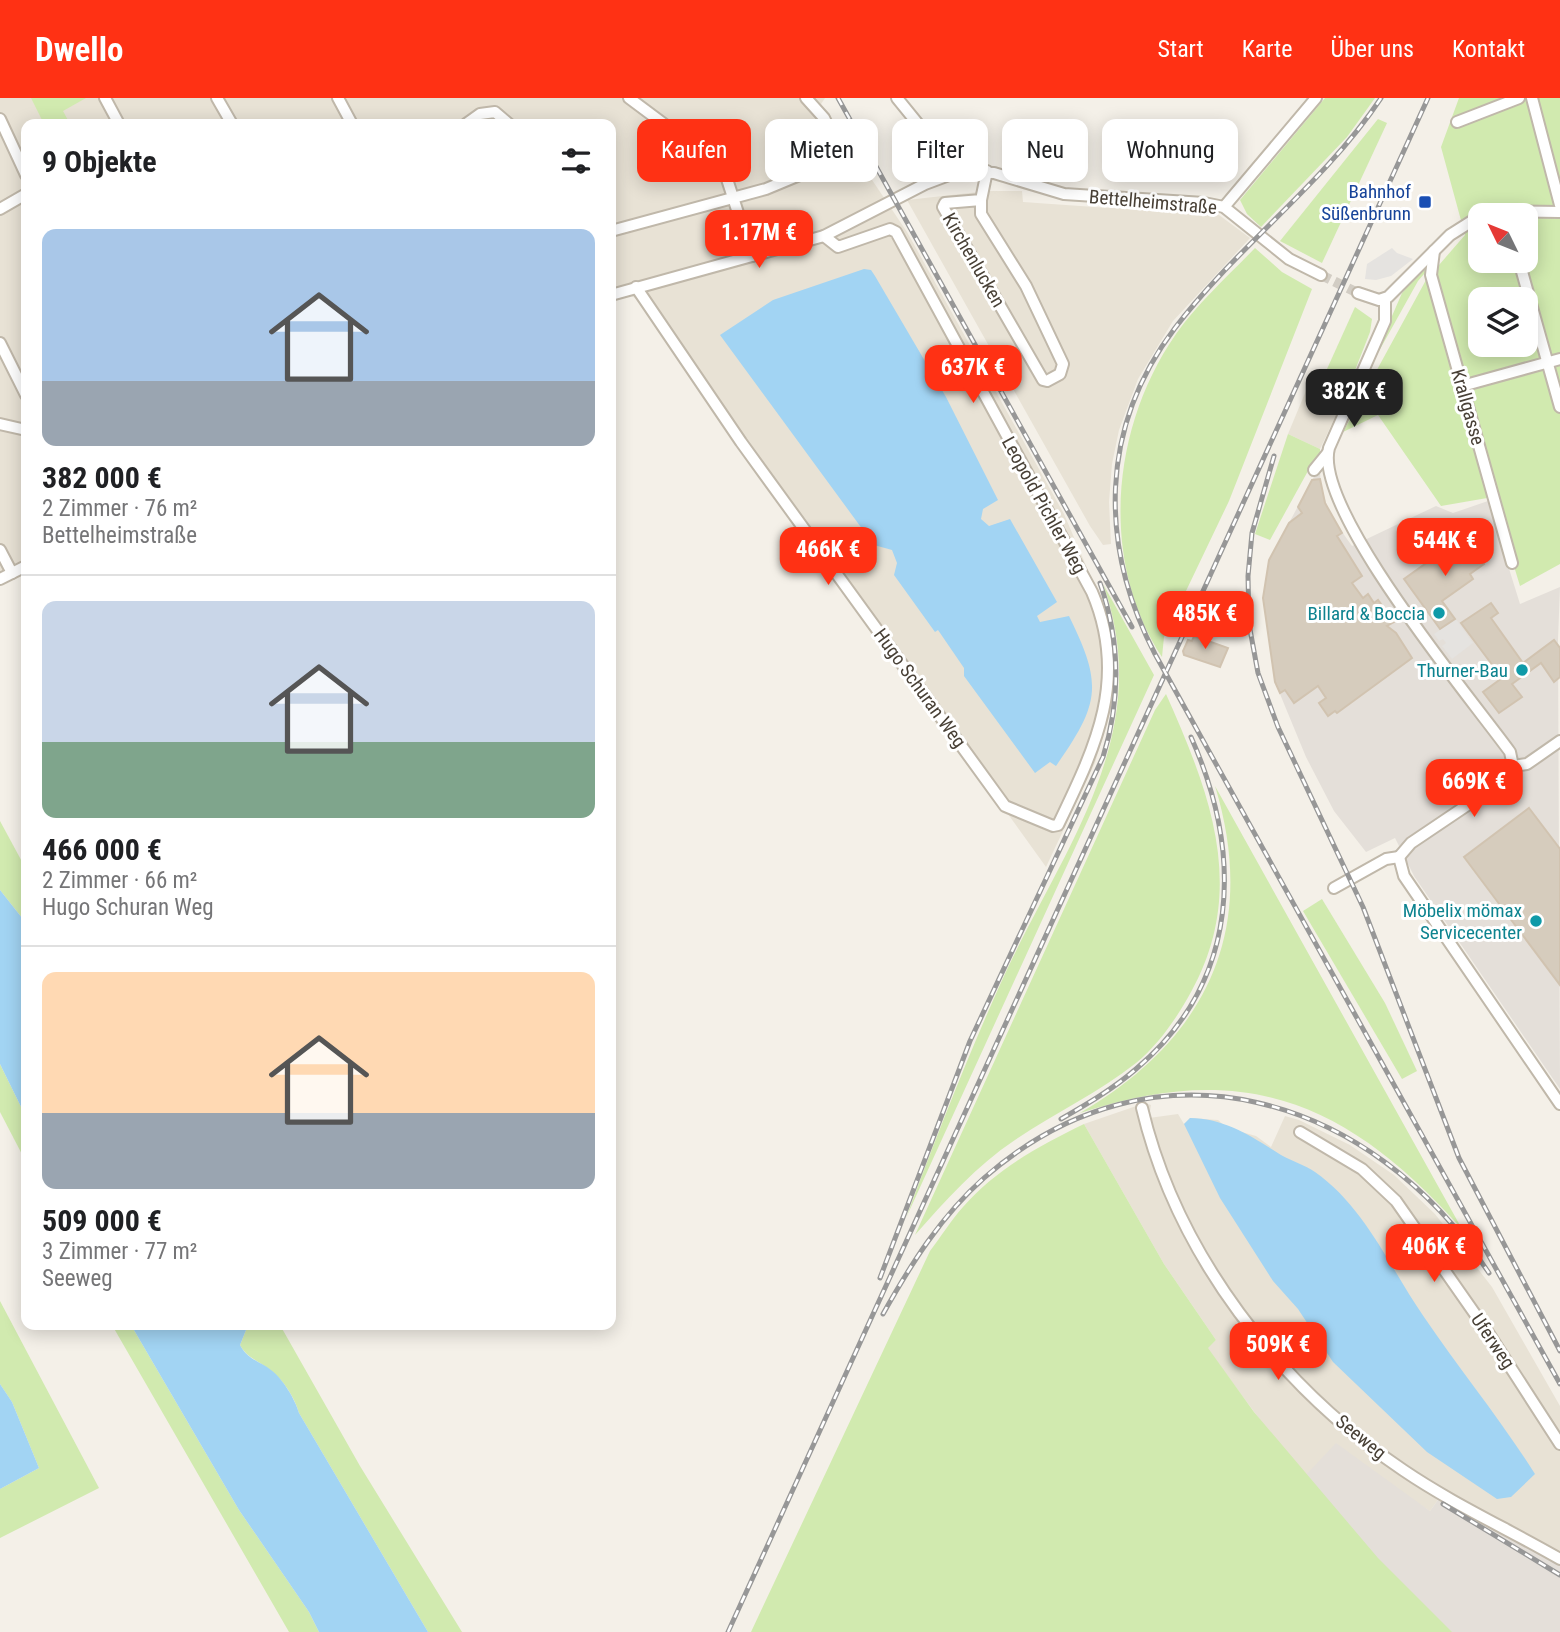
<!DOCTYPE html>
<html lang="de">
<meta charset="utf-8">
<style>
:root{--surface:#fff;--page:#f6f6f6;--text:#202124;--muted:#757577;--line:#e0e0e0;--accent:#ff3114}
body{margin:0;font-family:"Roboto Condensed",sans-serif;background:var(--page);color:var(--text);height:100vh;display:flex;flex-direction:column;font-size:26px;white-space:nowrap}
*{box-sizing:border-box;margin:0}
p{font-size:23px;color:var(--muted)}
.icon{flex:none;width:38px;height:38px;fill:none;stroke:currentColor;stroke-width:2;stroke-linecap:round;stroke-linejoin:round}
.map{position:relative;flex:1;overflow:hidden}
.sheet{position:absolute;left:21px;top:21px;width:595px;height:1211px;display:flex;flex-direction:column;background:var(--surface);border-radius:14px;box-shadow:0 4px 18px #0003}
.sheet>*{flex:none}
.banner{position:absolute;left:637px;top:21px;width:665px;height:63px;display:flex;gap:14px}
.needle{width:46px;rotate:313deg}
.fabs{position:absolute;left:1468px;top:105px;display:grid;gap:14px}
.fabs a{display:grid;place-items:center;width:70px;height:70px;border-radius:14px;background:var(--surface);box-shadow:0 4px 18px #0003;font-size:35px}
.price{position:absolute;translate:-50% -60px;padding:0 16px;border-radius:14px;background:var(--accent);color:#fff;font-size:23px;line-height:46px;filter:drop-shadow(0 2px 4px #0008)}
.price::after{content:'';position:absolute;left:50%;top:42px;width:21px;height:16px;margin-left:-10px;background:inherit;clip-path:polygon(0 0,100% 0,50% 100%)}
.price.active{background:#222;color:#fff}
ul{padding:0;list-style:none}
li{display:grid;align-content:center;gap:14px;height:371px;padding:0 21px}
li+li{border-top:2px solid var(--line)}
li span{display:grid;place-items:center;height:217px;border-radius:14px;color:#555}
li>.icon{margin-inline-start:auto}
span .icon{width:126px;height:126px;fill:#fffc;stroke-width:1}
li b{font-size:30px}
h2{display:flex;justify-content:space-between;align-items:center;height:84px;padding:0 21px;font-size:30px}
.chip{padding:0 24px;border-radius:14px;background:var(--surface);box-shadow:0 4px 18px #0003;font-size:24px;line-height:63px}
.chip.active{background:var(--accent);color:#fff}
header{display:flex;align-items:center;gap:42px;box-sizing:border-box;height:98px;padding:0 35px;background:var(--accent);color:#fff}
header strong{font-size:33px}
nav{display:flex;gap:38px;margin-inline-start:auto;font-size:24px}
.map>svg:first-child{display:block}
.residential{fill:#e8e2d5}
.industrial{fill:#e4dfd9}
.green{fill:#d1eaaf;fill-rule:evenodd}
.parking{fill:#e5e3e0}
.water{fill:#a2d4f3}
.building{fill:#d6ccbd;stroke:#d1c3b0;stroke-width:2}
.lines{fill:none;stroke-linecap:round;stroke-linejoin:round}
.minor-tunnel{stroke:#d2cdc4;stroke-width:10;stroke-dasharray:10 5;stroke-linecap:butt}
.minor-casing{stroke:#c0b8aa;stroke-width:14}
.minor{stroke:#fff;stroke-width:10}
.rail-casing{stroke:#979797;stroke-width:5}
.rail{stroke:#fff;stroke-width:2.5;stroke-dasharray:8;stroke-linecap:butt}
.transit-dot{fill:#1a4fb4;stroke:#fff;stroke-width:2.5}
.culture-dot{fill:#0f9aa8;stroke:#fff;stroke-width:2.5}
.labels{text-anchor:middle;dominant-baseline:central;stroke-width:6;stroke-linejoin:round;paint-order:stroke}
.transit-label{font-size:19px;fill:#164399;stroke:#fff;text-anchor:end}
.street-label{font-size:19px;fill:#484036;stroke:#fff}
.culture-label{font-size:19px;fill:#0d838f;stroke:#fff;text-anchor:end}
</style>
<header>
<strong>Dwello</strong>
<nav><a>Start</a><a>Karte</a><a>Über uns</a><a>Kontakt</a></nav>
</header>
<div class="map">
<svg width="1560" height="1534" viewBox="0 0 1560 1534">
<rect width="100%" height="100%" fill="#f4f0e8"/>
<g class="residential">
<polygon points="0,0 825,0 821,6 907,134 1064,416 1105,512 1113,564 1113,605 1095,665 1046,769 641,204 630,197 611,202 611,26 26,26 26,475 0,488"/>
<polygon points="987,93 1022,93 1023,104 1109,110 1189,111 1219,117 1250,140 1173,223 1138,281 1119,332 1112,366 1109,404 1111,446 1103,447 1090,428 907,102"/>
<polygon points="1310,283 1345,298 1320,351 1288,336"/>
<polygon points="1145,1005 1151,1007 1149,1020 1178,1016 1184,1026 1190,1020 1218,1022 1227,1030 1256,1038 1271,1049 1285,1018 1299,1022 1350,1047 1394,1077 1435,1116 1492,1189 1560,1308 1560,1467 1440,1399 1430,1413 1396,1391 1303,1380 1207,1250 1216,1242 1164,1166 1084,1026"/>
</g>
<g class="industrial">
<polygon points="1317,373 1320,374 1321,389 1330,417 1352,448 1436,408 1453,415 1488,403 1520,506 1560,489 1558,542 1560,991 1414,778 1395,740 1366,754 1334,713 1306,659 1275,584 1263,500 1269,462"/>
<polygon points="1336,1345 1430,1413 1440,1399 1560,1467 1560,1534 1443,1534 1303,1380"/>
</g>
<g class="green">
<polygon points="31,0 86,0 63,13 70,26 44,26"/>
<polygon points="1325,0 1375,0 1347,39 1261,129 1247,116 1240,102"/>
<path d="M1459,0H1560V466L1520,488L1493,399L1441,408L1378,317L1343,334L1426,182L1465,137L1441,49ZM1480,117H1526V163H1480ZM1480,201H1526V247H1480Z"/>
<polygon points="1378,21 1387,25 1322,165 1280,143"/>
<path d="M1255,150L1282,174L1312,191L1229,403L1164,539L1162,559C1099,463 1111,329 1176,236C1198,205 1228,178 1255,150Z"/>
<polygon points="1428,165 1430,169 1418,183 1369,271 1402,195"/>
<polygon points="1355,209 1372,221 1370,234 1345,298 1325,288 1327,271"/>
<polygon points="1288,336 1320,351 1320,357 1314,362 1270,442 1255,436"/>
<path d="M1103,486L1154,577L906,1120C935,1042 965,965 999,889C1059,754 1158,640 1103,486Z"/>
<path d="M1166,596C1210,695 1248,791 1191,894C1177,920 1158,947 1136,965C1098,995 1055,1015 1015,1042C976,1068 946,1102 915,1137L1155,612Z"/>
<path d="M1215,688L1462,1131C1349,1005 1246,960 1080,1015C1207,941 1259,832 1215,688Z"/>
<polygon points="0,723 26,771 26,825 0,792"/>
<polygon points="1322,801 1385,905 1417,973 1402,981 1303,813"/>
<polygon points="0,966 26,1019 26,1064 0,1014"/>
<path d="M1084,1026L1164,1166L1216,1242L1208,1250L1254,1314L1378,1460L1452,1534H751L930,1153C941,1139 951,1122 963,1109C996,1071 1039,1048 1084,1026Z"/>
<polygon points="0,1203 99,1390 0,1440 0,1391 39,1370 12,1304 0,1286"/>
<polygon points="112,1227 131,1227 239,1412 309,1514 319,1534 289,1534"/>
<path d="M248,1227H280L360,1368L462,1534H428L299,1315C295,1300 283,1281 270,1272C259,1263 247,1260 240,1247Z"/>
</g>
<g class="parking">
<polygon points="1392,150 1397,155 1413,161 1391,178 1376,182 1365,181 1367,166"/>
<polygon points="1456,521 1473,545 1452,561 1442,548 1446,545 1443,541 1439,543 1434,536"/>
</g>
<g class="water">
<path d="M864,171L871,172L875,178L946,299L998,402L983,411L981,421L989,428L1010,421L1057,504L1037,518L1040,524L1069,518C1103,587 1100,605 1056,668L1050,664L1035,675L964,578V570L938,532L935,534L894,477L897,465L892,452L874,447L720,237L773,202Z"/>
<polygon points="0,792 26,825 26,1019 0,966"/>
<path d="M1190,1020C1224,1020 1253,1039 1281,1057C1292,1063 1305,1067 1315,1074C1365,1109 1390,1170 1424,1219C1460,1272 1501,1322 1535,1376L1511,1399L1497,1401L1427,1354L1333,1264L1298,1211L1273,1183L1220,1100L1184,1026Z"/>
<path d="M131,1227H248L240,1247C247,1261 259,1263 271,1272C283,1281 295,1301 299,1315L428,1534H319L309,1514L239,1412Z"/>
<polygon points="0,1286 12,1304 39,1370 0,1391"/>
</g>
<g class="building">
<polygon points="1320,381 1325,405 1342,435 1337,438 1362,478 1352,485 1363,500 1368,496 1374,505 1378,502 1394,524 1387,528 1396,535 1412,560 1337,615 1335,613 1328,618 1319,605 1326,600 1318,588 1294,605 1285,592 1280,595 1275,584 1263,500 1269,462 1289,425 1302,415 1298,409 1312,382"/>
<polygon points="1470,434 1480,448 1474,452 1484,466 1470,476 1473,481 1442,503 1455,521 1440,531 1404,481"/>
<polygon points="1491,505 1498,515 1491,520 1523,565 1554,542 1560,550 1560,579 1554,584 1541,565 1512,586 1522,599 1499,615 1483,594 1502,580 1461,525"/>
<polygon points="1194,538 1228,550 1220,569 1184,557 1183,553 1188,542 1192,543"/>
<polygon points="1529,710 1560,751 1560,887 1464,759"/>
</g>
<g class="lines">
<polyline class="minor-tunnel" points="1321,177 1358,195"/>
<g class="minor-casing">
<g id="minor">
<polyline points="105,0 119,26"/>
<polyline points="217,0 232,26"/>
<polyline points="338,0 352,26"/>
<polyline points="629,0 696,50 726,78 752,158"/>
<polyline points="897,0 957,74"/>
<polyline points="1532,0 1560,107"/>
<polyline points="0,21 26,77"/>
<polyline points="1457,24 1519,0"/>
<polyline points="466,26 480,16 495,14 509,26"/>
<polyline points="981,102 945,105 943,109 1043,282 1047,283 1060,276 1063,266 1026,188 981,116 981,102 987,73"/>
<polyline points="1224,109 1316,0"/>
<polyline points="0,111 26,96"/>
<polyline points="1482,117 1500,113 1560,114"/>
<polyline points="611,133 766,91 843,59 824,20 806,0"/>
<polyline points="1434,153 1431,177 1512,465"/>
<polyline points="1519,163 1560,309"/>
<path d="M636,189L741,344L1005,708L1053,728L1058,727C1096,648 1129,580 1092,494L896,134L890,131L838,149L824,138"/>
<polyline points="1358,195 1379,202 1388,199 1450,137 1480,118"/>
<polyline points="611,197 824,138 925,86 957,74 994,75 1064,96 1204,105 1224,109 1289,161 1321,177"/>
<path d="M1385,201V223L1329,350C1313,411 1470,599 1510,654L1513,668"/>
<polyline points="0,245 26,297"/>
<polyline points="1462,288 1560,261"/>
<polyline points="0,326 26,332"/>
<polyline points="1314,372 1327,356"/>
<polyline points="0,452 12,475"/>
<polyline points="0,481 26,468"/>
<polyline points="1513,668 1527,666 1560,643"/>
<polyline points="1399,759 1404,778 1560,1006"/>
<polyline points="1399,759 1411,745 1506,681 1513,668"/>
<polyline points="1334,790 1386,761 1399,759"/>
<path d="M1142,1010C1177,1157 1279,1288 1403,1372C1453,1406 1508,1431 1560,1461"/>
<polyline points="1300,1034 1362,1071 1396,1103 1489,1236 1560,1346"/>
</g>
</g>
<use href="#minor" class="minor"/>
<g class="rail-casing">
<g id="rail">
<polyline points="838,0 1132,529"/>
<path d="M1381,0C1324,86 1237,148 1175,230C1099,330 1099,448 1155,556L1560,1286"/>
<polyline points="1274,358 1252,435 1248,478 1249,526 1258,575 1278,629 1363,809 1459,1060 1560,1253"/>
<path d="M1061,1021C1087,1006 1113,991 1136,971C1241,882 1243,756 1191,639"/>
<path d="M880,1180L970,943L1103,659C1121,601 1120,542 1100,485"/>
<path d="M883,1216C911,1166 941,1118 984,1080C1155,930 1372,997 1489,1175"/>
<polyline points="1443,1406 1560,1477"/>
<polyline points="728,1534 1428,0"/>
</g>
</g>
<use href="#rail" class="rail"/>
</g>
<rect class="transit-dot" x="1418" y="97" width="14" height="14" rx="3.5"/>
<g class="culture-dot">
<circle cx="1439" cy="515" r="7"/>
<circle cx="1522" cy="572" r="7"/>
<circle cx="1536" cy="823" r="7"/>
</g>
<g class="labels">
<g class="transit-label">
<text x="1411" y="93">Bahnhof<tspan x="1411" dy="22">Süßenbrunn</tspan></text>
</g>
<g class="street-label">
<text transform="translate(1153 104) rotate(5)">Bettelheimstraße</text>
<text transform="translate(974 162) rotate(60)">Kirchenlucken</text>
<text transform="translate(1468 309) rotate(74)">Krallgasse</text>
<text transform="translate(1044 407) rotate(61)">Leopold Pichler Weg</text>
<text transform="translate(920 590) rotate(54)">Hugo Schuran Weg</text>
<text transform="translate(1493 1243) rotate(56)">Uferweg</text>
<text transform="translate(1361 1339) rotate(39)">Seeweg</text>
</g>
<g class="culture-label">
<text x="1425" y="515">Billard &amp; Boccia</text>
<text x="1508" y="572">Thurner-Bau</text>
<text x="1522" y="812">Möbelix mömax<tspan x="1522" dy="22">Servicecenter</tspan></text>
</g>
</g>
</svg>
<div class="fabs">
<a><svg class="needle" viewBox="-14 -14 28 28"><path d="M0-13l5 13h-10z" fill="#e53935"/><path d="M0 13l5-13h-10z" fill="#757577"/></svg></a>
<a><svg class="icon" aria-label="layers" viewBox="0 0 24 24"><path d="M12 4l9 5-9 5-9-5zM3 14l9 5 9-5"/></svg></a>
</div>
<b class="price" style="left:759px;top:172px">1.17M €</b>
<b class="price" style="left:973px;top:307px">637K €</b>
<b class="price active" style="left:1354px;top:331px">382K €</b>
<b class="price" style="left:1445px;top:480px">544K €</b>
<b class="price" style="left:828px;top:489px">466K €</b>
<b class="price" style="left:1205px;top:553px">485K €</b>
<b class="price" style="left:1474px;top:721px">669K €</b>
<b class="price" style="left:1434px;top:1186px">406K €</b>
<b class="price" style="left:1278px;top:1284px">509K €</b>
<div class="banner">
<a class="chip active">Kaufen</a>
<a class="chip">Mieten</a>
<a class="chip">Filter</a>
<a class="chip">Neu</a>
<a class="chip">Wohnung</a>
</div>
<section class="sheet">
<h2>9 Objekte<svg class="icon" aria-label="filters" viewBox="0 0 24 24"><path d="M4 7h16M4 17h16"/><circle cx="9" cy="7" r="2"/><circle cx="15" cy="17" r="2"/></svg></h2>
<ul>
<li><span style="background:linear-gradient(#a9c7e8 70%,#9aa5b1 0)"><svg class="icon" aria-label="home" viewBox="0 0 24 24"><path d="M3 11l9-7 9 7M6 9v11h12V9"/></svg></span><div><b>382 000 €</b><p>2 Zimmer · 76 m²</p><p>Bettelheimstraße</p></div></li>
<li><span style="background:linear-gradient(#c9d6e8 65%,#7fa58c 0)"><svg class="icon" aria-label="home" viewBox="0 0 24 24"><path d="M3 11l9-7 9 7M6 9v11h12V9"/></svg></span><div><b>466 000 €</b><p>2 Zimmer · 66 m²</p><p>Hugo Schuran Weg</p></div></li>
<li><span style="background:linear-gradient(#ffd9b3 65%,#9aa5b1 0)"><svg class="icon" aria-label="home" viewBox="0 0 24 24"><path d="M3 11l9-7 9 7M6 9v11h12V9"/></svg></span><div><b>509 000 €</b><p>3 Zimmer · 77 m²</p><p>Seeweg</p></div></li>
</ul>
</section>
</div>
